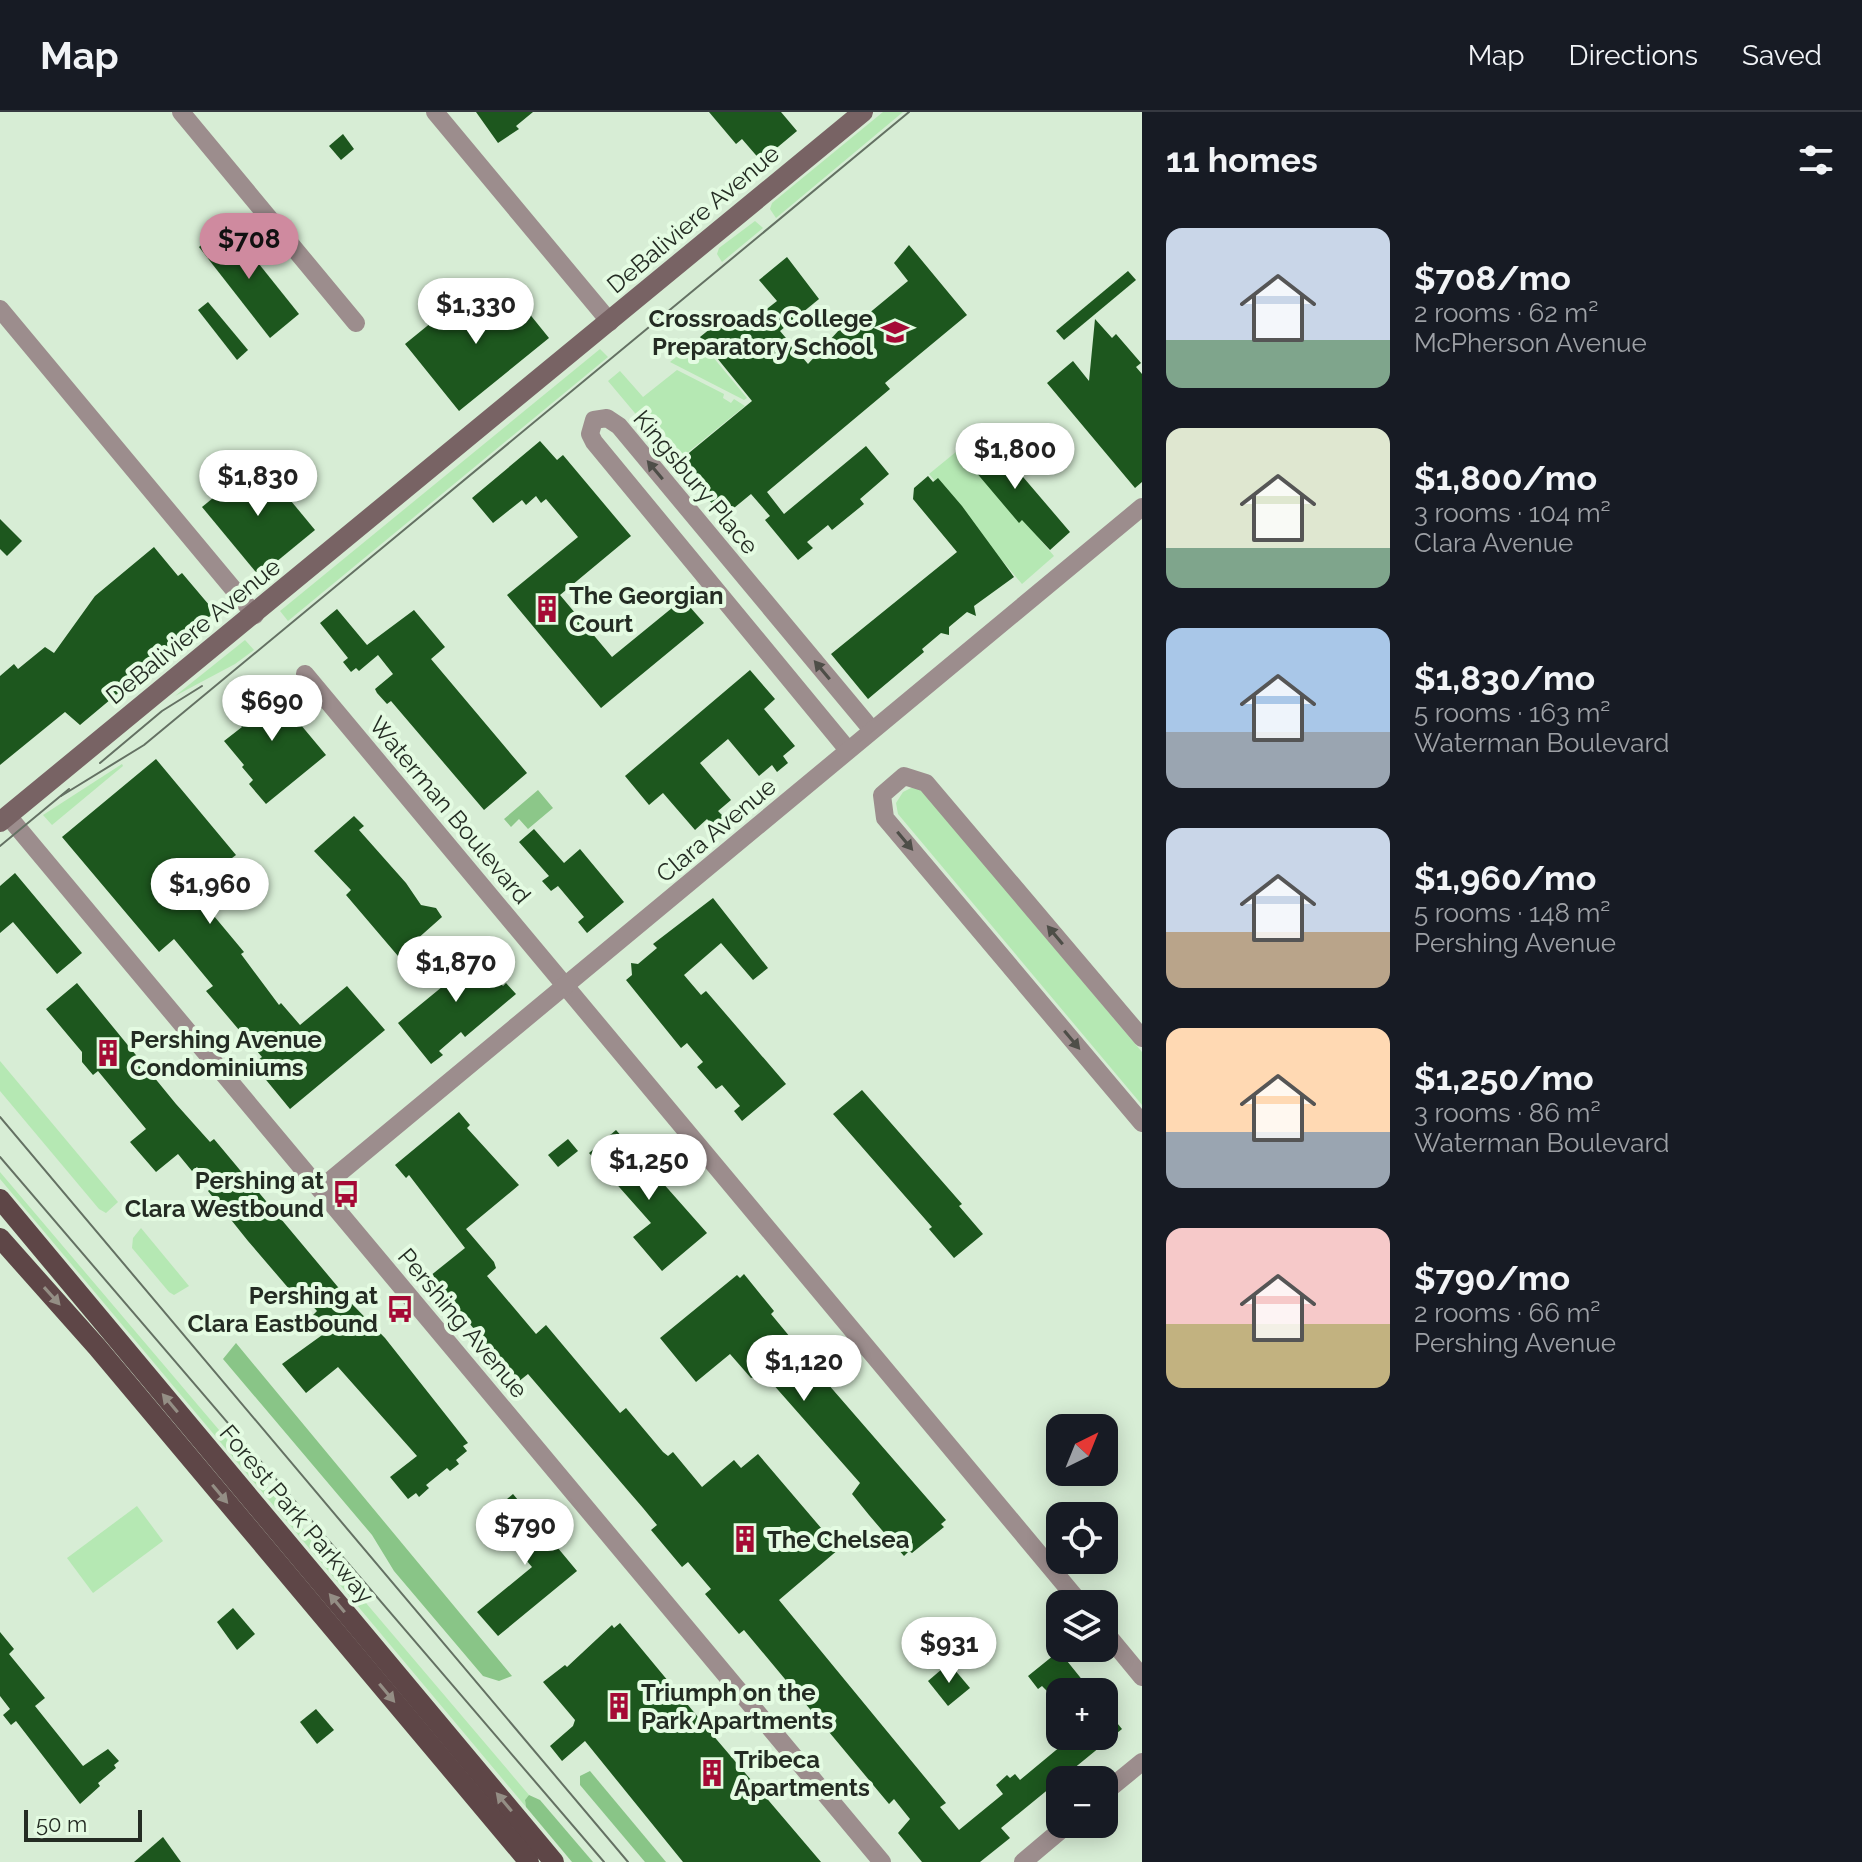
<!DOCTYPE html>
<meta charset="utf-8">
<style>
:root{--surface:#171b24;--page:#242831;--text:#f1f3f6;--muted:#9ea1a6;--line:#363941;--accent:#cf8a9f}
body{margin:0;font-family:Raleway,sans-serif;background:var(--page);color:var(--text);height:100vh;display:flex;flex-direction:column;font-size:30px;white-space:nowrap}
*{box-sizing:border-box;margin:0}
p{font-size:26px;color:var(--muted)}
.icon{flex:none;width:44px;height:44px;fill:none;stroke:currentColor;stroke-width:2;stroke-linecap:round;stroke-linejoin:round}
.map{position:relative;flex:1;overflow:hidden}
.details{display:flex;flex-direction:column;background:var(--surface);width:720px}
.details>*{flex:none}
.needle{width:52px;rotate:43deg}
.buttons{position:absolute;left:1046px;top:1302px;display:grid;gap:16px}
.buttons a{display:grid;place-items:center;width:72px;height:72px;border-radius:16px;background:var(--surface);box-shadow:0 4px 20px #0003;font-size:40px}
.scale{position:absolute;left:24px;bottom:20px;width:118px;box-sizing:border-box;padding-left:8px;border:4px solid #242c23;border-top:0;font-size:22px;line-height:28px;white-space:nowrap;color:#242c23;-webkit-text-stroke:6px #e4fbe2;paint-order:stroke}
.price{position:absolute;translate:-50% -68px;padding:0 18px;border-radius:28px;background:#fff;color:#222;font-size:26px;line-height:52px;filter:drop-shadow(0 2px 4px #0008)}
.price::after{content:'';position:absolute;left:50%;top:48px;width:24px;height:18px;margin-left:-12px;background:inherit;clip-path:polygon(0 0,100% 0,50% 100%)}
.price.active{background:var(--accent);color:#111}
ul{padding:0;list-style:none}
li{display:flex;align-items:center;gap:24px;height:200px;padding:0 24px}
li span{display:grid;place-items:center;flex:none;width:224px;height:160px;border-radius:16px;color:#555}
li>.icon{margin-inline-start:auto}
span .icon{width:96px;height:96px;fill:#fffc;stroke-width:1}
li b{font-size:34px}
h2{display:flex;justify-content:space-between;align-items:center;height:96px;padding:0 24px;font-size:34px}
header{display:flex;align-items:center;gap:48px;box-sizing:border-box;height:112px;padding:0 40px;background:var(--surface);border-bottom:2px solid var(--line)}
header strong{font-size:38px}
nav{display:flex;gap:44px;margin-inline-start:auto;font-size:28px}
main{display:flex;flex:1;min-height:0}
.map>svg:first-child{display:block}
.green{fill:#b5e8b3}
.forest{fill:#89c587}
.water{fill:#8cc789}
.building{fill:#1d571e}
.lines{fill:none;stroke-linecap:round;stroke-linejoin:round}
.minor{stroke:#9c8d8d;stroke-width:18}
.secondary{stroke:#786364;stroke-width:20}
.primary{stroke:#5e4647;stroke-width:20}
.tram{stroke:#647163;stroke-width:2}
.oneway{fill:#4e4e48}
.oneway2{fill:#948e85}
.labels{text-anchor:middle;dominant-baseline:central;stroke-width:8;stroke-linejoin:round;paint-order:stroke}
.street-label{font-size:24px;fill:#242c23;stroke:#e4fbe2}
.poi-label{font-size:24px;font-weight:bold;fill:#242c23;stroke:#e4fbe2;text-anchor:start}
</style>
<header>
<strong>Map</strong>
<nav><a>Map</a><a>Directions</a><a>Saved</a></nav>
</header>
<main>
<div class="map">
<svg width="1142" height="1750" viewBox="0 0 1142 1750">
<rect width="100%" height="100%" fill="#d7edd5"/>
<g class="green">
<polygon points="883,0 903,0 776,106 770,97 772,91"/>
<polygon points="755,109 763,116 722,150 717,142 719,136"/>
<polygon points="698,227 747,286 744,288 670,250"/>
<polygon points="600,237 608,245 288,509 280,499"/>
<polygon points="677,258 724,282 723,286 731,291 734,287 745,294 676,350 608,269 620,259 643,285"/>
<polygon points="962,335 1054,444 1022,472 929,362"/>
<polygon points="245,528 254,538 235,552 175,584"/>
<polygon points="122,652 123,654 52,713 43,703"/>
<polygon points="913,675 922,678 1142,940 1142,993 898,702 896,691 903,680"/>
<polygon points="0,949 118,1090 106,1101 99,1097 0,979"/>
<polygon points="0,1060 529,1683 525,1688 526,1695 0,1067"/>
<polygon points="141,1116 189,1174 174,1183 169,1180 132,1136 133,1126"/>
<polygon points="137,1394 163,1429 93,1481 67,1446"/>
</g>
<g class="forest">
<polygon points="236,1231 512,1564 499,1569 483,1564 394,1459 372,1423 223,1247"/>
<polygon points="590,1659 666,1750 645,1750 580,1673 580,1664"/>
<polygon points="529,1683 540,1688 593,1750 572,1750 526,1695 525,1688"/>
</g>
<polygon class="water" points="538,678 553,696 528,717 519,707 511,715 504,707"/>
<g class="building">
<polygon points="476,0 533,0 516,14 519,17 498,31"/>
<polygon points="709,0 781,0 797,19 761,49 742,27 736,32"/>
<polygon points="343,22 354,37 341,48 329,34"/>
<polygon points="227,112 299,202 270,226 199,135"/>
<polygon points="909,133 967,203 885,271 890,277 767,380 784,402 866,334 889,362 860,387 864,392 832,418 828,413 807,430 813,436 798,448 765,408 770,404 751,382 723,405 678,350 752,289 700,225 732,199 745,214 777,189 759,168 787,145 819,187 780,219 808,252 850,206 856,212 908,169 894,151"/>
<polygon points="1128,159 1136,168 1064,228 1056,219"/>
<polygon points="507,174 549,226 459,299 405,232 459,188 471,203"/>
<polygon points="208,190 248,238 237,248 198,198"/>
<polygon points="1095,207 1112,226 1116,222 1141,251 1136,255 1142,262 1142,370 1135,376 1047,271 1073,249 1089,269"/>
<polygon points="978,324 989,325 1070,420 1050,438 1022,408 1019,411 964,346 969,342 964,337"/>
<polygon points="540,329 557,348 563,343 631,424 560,483 612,545 683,487 704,511 601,596 507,483 578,425 546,387 541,391 536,384 526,393 522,388 493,411 472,386"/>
<polygon points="258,349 315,418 259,464 202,395"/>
<polygon points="928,364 933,370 938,366 962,394 1014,465 974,494 976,504 967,500 949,515 949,523 941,521 922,537 924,540 868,587 831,542 957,440 913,387 914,376"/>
<polygon points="0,407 22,429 7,444 0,437"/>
<polygon points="154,435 178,464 182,461 215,500 80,613 65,600 0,653 0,564 14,552 18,557 45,535 54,541 95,484"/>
<polygon points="337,497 367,533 414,498 445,535 431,547 527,661 484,698 391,589 387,592 377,581 375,577 393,562 378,543 359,559 356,556 351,560 343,550 348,546 320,511"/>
<polygon points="750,558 775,587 764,597 795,634 783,644 788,651 777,660 772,653 759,664 728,627 700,651 731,688 718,699 724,705 713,714 707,707 695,718 663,681 649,693 625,664"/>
<polygon points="260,564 326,643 266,692 249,672 253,668 242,655 244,653 224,629 242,615 236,607 250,596 238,582"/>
<polygon points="156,647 236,743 232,746 248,765 209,798 244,840 241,842 279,893 281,891 300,913 347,874 385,918 290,997 253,952 262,945 206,879 213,874 174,827 159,840 62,725"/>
<polygon points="354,704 364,714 359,718 406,771 421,793 436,796 442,805 398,844 346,783 351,778 314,739"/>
<polygon points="534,717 564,751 580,737 624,790 587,821 578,810 584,805 558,774 551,779 542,769 549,764 519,730"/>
<polygon points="15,761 82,841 57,862 13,810 0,821 0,774"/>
<polygon points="713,786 768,856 753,868 721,831 684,863 701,883 706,879 786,972 742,1009 734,999 740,994 722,973 716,977 697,955 703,950 687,931 681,936 626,868 632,863 631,851 638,852 657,836 653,832"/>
<polygon points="472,829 481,840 477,844 503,874 506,871 516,882 465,925 461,920 439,939 443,943 431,952 398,911 448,870 438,859"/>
<polygon points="77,871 176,992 210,1030 214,1027 353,1193 385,1226 468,1331 463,1334 467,1339 456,1348 459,1352 450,1359 447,1356 426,1373 429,1376 419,1385 416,1381 408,1387 390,1365 417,1344 338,1255 306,1281 282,1252 325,1221 312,1204 317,1199 301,1181 296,1185 248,1129 208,1079 213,1074 197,1055 192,1059 178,1042 156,1060 130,1030 146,1017 98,959 93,963 82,950 82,940 46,897"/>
<polygon points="862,978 962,1092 959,1094 983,1122 954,1146 929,1117 932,1115 833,1002"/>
<polygon points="459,1000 470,1013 467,1016 519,1073 466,1117 494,1150 496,1156 487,1164 536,1222 546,1213 620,1301 626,1296 663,1340 668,1344 673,1340 702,1375 734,1348 741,1356 758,1342 839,1437 779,1488 946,1691 940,1695 959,1718 1003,1682 996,1673 1007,1663 1010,1666 1015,1662 1020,1668 1073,1624 1104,1624 1104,1595 1122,1617 1001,1716 1010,1726 980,1750 922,1750 898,1721 910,1707 894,1687 889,1692 744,1518 739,1522 705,1482 711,1477 688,1450 682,1455 651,1418 657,1413 643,1396 528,1262 518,1270 430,1164 465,1136 409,1063 406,1066 395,1053"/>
<polygon points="616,1018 707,1121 662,1159 633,1125 651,1111 589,1041"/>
<polygon points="568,1027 578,1039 558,1055 548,1043"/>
<polygon points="744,1162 774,1199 771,1202 790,1225 788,1226 946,1408 941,1412 944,1415 912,1441 909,1439 904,1444 869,1403 852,1382 860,1371 764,1262 751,1266 730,1242 696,1270 660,1226 737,1163 740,1166"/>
<polygon points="513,1382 577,1459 498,1524 477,1500 532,1455 488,1403"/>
<polygon points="233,1496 255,1522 237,1538 217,1510"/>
<polygon points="620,1511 717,1628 821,1750 683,1750 585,1629 562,1649 550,1634 573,1614 575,1608 543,1570 565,1553 567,1555 612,1513 614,1516"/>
<polygon points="0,1520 14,1537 9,1542 45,1586 35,1594 83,1654 108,1637 119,1649 114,1653 116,1656 98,1671 100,1674 80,1692 16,1609 11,1613 3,1603 10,1597 0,1584"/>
<polygon points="1059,1539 1092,1580 1058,1580 1054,1575 1048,1580 1042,1574 1038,1577 1028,1564"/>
<polygon points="949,1551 970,1576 948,1594 928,1569"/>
<polygon points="316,1597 334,1618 317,1632 300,1610"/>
<polygon points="163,1725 181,1750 134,1750"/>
</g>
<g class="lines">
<g class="minor">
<polyline points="181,0 356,211"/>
<polyline points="435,0 610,210"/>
<polyline points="0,197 255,503"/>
<polyline points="305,562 1081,1492"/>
<polyline points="848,638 594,330 590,322 594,308 607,306 619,314 872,618"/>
<polyline points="8,704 882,1750"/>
<polyline points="1142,926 926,671 904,664 882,683 885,706 1142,1011"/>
<polyline points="320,1077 1142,395"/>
<polyline points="1104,1519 1142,1565"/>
<polyline points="1104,1681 1142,1650"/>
<polyline points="1023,1750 1068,1712"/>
</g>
<polyline class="secondary" points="0,710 863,0"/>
<g class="primary">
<polyline points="0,1087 554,1750"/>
<polyline points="0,1126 97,1235 529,1750"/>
</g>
<g class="tram">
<polyline points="100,651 162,599 202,574"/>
<polyline points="61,684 144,633 909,0"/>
<polyline points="0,734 69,677"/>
<polyline points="0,1005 628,1750"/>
<polyline points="0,1045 604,1750"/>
</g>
</g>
<defs><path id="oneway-solid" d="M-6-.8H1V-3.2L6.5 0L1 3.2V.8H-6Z" transform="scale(2)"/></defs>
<g class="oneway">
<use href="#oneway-solid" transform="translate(655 358) rotate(-130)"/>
<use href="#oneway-solid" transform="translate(822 558) rotate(-130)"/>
<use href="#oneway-solid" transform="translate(905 729) rotate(50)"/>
<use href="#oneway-solid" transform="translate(1055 823) rotate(-130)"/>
<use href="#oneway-solid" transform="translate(1072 928) rotate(50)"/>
</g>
<g class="oneway2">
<use href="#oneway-solid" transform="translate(52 1184) rotate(48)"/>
<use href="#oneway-solid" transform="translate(170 1291) rotate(-130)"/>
<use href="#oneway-solid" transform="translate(220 1382) rotate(50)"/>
<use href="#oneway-solid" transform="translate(337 1491) rotate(-130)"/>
<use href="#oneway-solid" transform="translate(387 1581) rotate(50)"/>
<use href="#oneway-solid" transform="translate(504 1690) rotate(-130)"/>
</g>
<defs>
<g id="school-bare" transform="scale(2.16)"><path d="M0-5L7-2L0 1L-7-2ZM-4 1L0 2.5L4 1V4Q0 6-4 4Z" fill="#a50a35" stroke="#e4fbe2" stroke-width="2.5" paint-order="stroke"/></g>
<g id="building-bare" transform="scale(2.16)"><path d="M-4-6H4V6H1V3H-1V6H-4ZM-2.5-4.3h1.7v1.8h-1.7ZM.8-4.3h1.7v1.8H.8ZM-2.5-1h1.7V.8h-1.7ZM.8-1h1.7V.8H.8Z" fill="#a50a35" stroke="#e4fbe2" stroke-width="2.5" paint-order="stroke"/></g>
<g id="bus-bare" transform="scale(2.16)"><path d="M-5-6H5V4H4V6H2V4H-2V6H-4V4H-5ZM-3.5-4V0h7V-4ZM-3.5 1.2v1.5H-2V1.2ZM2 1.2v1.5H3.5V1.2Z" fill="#a50a35" stroke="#e4fbe2" stroke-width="2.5" paint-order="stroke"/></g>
</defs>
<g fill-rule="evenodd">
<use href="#school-bare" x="895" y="220"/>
<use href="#building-bare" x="547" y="497"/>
<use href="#building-bare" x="108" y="941"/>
<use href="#bus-bare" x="346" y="1082"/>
<use href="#bus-bare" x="400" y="1197"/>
<use href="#building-bare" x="745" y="1427"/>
<use href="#building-bare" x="619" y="1594"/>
<use href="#building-bare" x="712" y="1661"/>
</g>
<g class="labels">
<g class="street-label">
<text transform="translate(693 107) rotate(-40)">DeBaliviere Avenue</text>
<text transform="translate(696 370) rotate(50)">Kingsbury Place</text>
<text transform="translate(193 519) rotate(-39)">DeBaliviere Avenue</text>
<text transform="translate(450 698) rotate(50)">Waterman Boulevard</text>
<text transform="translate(716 718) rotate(-40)">Clara Avenue</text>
<text transform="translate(463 1211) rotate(50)">Pershing Avenue</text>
<text transform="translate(297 1402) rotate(50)">Forest Park Parkway</text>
</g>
<g class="poi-label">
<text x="873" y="206" text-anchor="end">Crossroads College<tspan x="873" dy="28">Preparatory School</tspan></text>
<text x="569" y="483">The Georgian<tspan x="569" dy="28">Court</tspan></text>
<text x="130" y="927">Pershing Avenue<tspan x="130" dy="28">Condominiums</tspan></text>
<text x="324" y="1068" text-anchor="end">Pershing at<tspan x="324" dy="28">Clara Westbound</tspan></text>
<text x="378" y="1183" text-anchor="end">Pershing at<tspan x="378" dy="28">Clara Eastbound</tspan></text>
<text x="767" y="1427">The Chelsea</text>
<text x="641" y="1580">Triumph on the<tspan x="641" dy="28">Park Apartments</tspan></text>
<text x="734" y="1647">Tribeca<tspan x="734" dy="28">Apartments</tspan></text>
</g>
</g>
</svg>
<div class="buttons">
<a><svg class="needle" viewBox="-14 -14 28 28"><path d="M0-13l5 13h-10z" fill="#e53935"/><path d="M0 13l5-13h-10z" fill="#9ea1a6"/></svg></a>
<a><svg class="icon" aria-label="locate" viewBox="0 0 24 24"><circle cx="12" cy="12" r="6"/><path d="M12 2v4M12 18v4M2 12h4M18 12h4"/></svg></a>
<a><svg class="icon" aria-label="layers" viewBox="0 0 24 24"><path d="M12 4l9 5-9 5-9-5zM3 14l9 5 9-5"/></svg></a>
<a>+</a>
<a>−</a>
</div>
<div class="scale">50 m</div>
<b class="price active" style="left:249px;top:169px">$708</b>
<b class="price" style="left:476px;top:234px">$1,330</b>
<b class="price" style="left:1015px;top:379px">$1,800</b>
<b class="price" style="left:258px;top:406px">$1,830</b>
<b class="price" style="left:272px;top:631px">$690</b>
<b class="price" style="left:210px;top:814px">$1,960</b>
<b class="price" style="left:456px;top:892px">$1,870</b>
<b class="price" style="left:649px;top:1090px">$1,250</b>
<b class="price" style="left:804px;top:1291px">$1,120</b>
<b class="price" style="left:525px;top:1455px">$790</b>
<b class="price" style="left:949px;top:1573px">$931</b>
</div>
<section class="details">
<h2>11 homes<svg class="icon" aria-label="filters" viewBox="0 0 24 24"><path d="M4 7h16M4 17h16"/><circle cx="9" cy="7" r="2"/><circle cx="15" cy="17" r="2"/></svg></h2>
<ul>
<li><span style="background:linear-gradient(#c9d6e8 70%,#7fa58c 0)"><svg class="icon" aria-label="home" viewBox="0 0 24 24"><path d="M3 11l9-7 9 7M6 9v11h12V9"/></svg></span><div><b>$708/mo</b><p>2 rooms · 62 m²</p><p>McPherson Avenue</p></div></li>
<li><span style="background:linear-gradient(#dfe7d0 75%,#7fa58c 0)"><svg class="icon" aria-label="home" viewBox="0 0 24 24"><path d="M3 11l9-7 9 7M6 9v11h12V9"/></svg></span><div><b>$1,800/mo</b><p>3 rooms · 104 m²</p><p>Clara Avenue</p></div></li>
<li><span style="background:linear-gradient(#a9c7e8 65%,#9aa5b1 0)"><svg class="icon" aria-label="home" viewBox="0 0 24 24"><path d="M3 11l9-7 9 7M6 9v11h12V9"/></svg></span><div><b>$1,830/mo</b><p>5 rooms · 163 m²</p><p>Waterman Boulevard</p></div></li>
<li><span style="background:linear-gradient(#c9d6e8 65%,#b9a48a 0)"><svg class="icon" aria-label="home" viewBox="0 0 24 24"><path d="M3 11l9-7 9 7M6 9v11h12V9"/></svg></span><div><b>$1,960/mo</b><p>5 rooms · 148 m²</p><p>Pershing Avenue</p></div></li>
<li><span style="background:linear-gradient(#ffd9b3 65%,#9aa5b1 0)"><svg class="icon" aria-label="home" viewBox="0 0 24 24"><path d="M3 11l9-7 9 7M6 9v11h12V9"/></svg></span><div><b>$1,250/mo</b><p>3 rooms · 86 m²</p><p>Waterman Boulevard</p></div></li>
<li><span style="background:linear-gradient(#f6c9c9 60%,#c2b280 0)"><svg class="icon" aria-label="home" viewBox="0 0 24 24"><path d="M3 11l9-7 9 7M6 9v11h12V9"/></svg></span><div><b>$790/mo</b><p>2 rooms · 66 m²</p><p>Pershing Avenue</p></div></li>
</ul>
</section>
</main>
